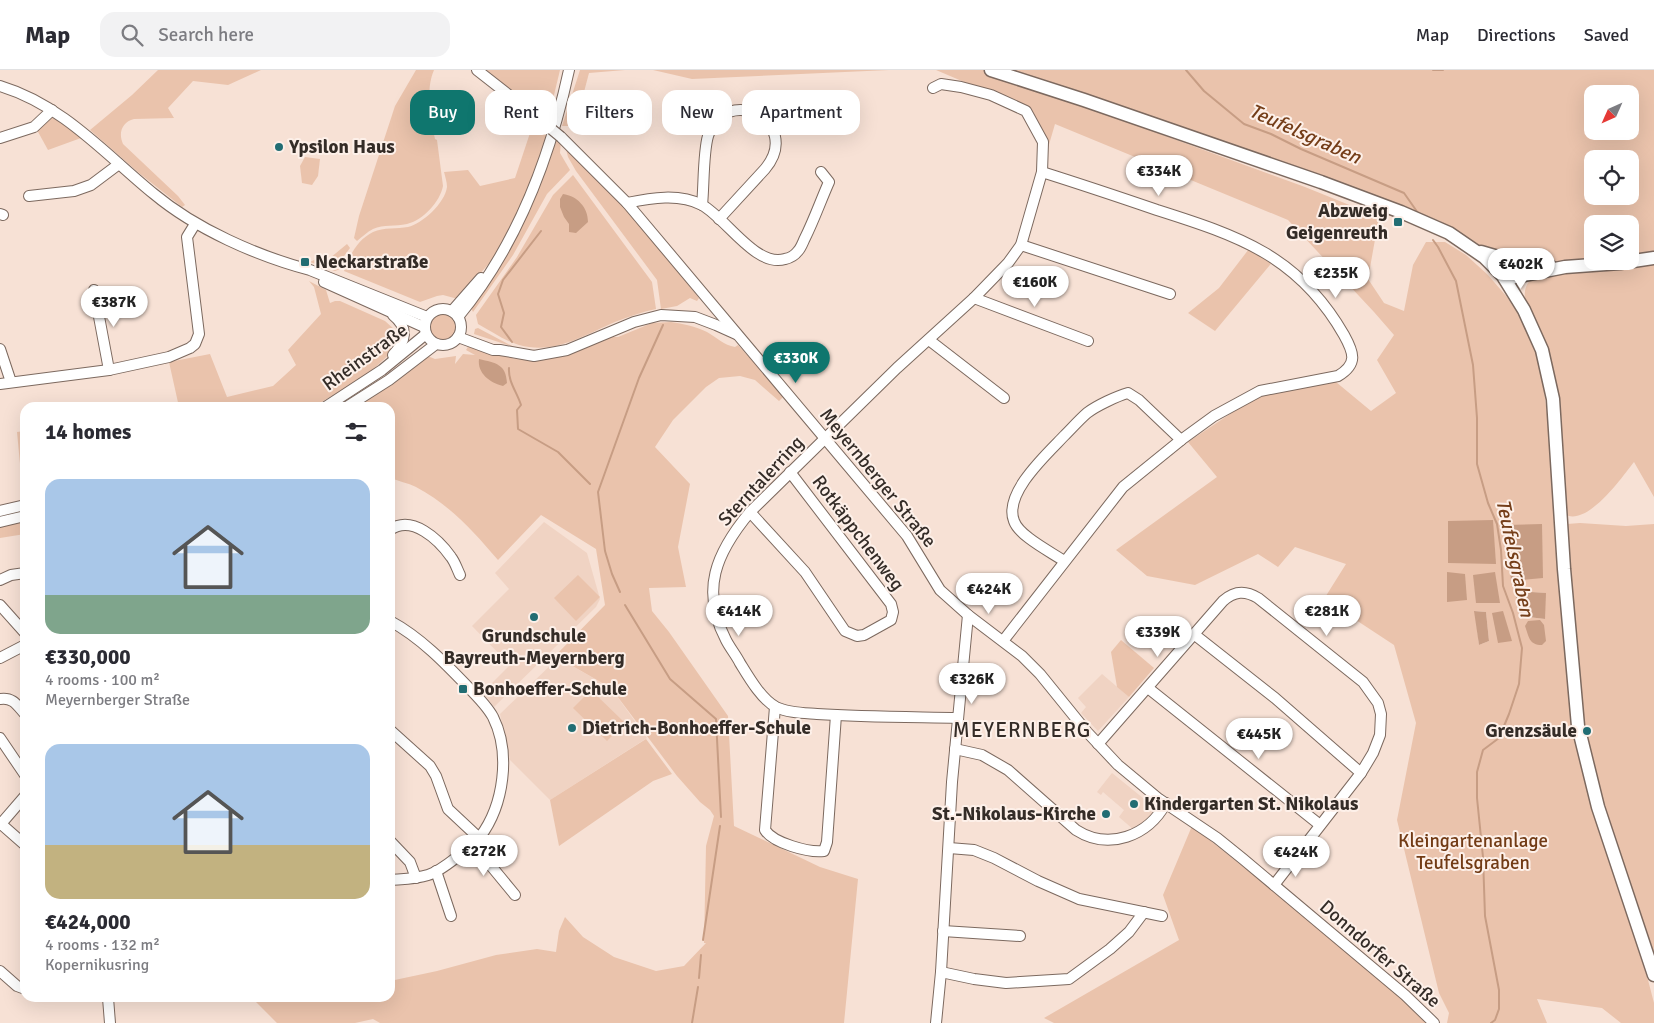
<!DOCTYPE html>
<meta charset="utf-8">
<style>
:root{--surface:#fff;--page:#f2f2f3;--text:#2b2b33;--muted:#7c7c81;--line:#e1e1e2;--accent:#0f766e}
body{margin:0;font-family:Signika,sans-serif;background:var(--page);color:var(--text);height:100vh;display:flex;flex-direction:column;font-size:19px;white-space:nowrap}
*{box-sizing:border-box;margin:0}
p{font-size:16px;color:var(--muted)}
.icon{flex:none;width:28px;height:28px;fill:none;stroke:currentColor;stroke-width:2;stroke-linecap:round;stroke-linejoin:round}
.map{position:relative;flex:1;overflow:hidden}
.sheet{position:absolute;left:20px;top:332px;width:375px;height:600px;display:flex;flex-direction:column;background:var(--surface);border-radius:15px;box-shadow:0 5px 20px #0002}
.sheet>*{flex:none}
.hud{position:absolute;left:410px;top:20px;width:475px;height:45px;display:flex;gap:10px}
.needle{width:32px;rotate:225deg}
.fabs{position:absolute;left:1584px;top:15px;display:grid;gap:10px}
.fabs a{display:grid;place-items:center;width:55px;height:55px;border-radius:10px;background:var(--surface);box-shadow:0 5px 20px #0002;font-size:25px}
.price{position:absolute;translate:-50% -42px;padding:0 11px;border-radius:18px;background:#fff;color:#222;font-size:16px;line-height:32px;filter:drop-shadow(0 1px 2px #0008)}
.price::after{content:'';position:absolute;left:50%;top:30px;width:15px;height:11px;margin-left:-8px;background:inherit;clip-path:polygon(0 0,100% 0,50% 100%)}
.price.current{background:var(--accent);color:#fff}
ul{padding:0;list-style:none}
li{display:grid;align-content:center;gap:10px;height:265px;padding:0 25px}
li span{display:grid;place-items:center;height:155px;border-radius:15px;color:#555}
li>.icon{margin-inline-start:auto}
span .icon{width:90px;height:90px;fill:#fffc;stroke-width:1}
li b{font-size:21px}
h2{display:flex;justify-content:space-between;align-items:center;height:60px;padding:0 25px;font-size:21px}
.chip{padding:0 18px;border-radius:15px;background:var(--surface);box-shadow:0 5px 20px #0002;font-size:18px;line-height:45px}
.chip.current{background:var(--accent);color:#fff}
header{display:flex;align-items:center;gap:30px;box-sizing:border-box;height:70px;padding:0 25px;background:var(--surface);border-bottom:1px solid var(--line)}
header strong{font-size:24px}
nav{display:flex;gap:28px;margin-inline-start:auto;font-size:18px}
.search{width:350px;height:45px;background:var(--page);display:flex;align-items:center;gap:12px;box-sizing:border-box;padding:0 18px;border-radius:15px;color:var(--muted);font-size:19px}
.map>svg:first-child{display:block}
.built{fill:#f0d3c3}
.green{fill:#eac3ac;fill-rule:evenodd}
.water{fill:#c79d84}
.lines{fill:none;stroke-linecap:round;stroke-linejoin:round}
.stream{stroke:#c79d84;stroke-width:2}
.minor-casing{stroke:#7c695f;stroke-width:12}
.major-casing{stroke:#7c695f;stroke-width:15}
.minor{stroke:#fff;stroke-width:10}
.major{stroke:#fff;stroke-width:12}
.minor-bridge-casing{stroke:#7c695f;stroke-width:12;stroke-linecap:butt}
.minor-bridge{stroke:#fff;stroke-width:10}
.poi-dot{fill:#226d73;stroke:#fdf0e9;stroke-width:2}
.labels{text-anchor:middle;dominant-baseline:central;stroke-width:4;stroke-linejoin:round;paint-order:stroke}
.poi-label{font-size:19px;font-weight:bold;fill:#342c27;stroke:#fdf0e9;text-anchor:start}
.street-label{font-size:19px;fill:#342c27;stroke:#fdf0e9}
.park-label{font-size:19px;fill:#723b15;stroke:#fdf0e9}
.water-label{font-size:20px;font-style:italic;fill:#753e19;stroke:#fdf0e9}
.quarter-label{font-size:21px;letter-spacing:1px;fill:#342c27;stroke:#fdf0e9}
</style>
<header>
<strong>Map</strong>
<div class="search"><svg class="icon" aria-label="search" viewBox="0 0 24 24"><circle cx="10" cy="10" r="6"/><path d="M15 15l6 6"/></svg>Search here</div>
<nav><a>Map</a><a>Directions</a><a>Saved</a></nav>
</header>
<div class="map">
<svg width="1654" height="953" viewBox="0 0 1654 953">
<rect width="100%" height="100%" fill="#f7e1d5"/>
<g class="built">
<polygon points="544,452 587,483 600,529 596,537 494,637 483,622 510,595 472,556 509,519 495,503"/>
<polygon points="558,588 611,618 647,668 550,730 510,690 500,644"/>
<polygon points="1102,604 1129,627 1098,661 1081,643 1086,637 1078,628"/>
<polygon points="1112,703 1154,737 1154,744 1134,760 1119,747 1124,740 1103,722 1101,725 1097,722"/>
</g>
<g class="green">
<path d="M158,0H290H261L228,15L193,11L168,38L174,48L134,49C122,52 118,63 123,74L178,126L185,135L182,137L139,103L90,60L132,25Z"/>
<path d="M416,0H434C425,21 431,47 435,69L437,70L443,116C440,132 423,150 407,154C395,157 384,154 373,159C367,162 362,167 357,171L354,168L359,146L395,36Z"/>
<polygon points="486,0 560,0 548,50"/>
<polygon points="580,0 625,0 589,3 575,56 562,56"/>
<polygon points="653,0 889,0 692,9"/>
<path d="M936,0H1654V183L1630,186V154H1592V190L1561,194L1535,192L1480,176L1440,151L1312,102L1165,51L1160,64L1305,117L1379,147L1368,209L1384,233L1404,241L1413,195L1426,172H1445L1466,185L1488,205L1507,227L1519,245L1532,270L1541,299L1551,373L1554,444L1559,499L1591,726L1610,792L1648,910L1654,933V953H1621L1602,938L1537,929L1547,953H1447L1449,943L1439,923L1397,750L1416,653L1394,575L1324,529L1346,494L1295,477L1278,497L1258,484L1195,515L1147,506L1116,480L1217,407L1188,372L1260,324L1336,312L1371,341L1396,323L1377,290L1394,265L1374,242L1288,150L1055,54L1048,78L1032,41ZM1592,24H1630V61H1592ZM1592,89H1630V126H1592ZM1518,521L1545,523V549L1521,546L1515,524ZM1475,541L1486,542L1489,571L1479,575Z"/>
<polygon points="52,48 56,49 81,68 48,80 37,60 49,49"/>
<path d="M534,51L544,57L547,71L516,149L492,190L458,229L443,225L437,226L420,232L344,201C350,185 357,170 373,162C384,157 397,159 408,157C422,154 445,133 447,117C447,112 445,106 444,102L468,100L480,116L515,108Z"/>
<polygon points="557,67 561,71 560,83 570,100 547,124 513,185 473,242 471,238 520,156 544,105"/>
<polygon points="565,75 625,136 699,228 697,231 690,228 677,236 661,239 657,210 576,101 568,87"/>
<polygon points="305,87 320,89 318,106 312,115 302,113 300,96"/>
<path d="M573,105L652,212L656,239C642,242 628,247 615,252C584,265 555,285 519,275C505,271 491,261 478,254L476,245L517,187L553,125Z"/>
<polygon points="347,174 350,178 344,186 340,199 335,201 310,192 326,184 330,188"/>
<polygon points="1252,175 1275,189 1215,261 1188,243 1219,218"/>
<path d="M1654,192V427L1634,392C1622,407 1587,458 1564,444L1558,342L1525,232C1524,221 1525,215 1533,207Z"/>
<polygon points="309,211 326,220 330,233 335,231 340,231 385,251 395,260 401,261 401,267 394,280 367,305 313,337 179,337 169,292 210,284 227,327 273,316 296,295 288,280 321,244 314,217"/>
<circle cx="443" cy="257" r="13"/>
<path d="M671,252C683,254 695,256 707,262C717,268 724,275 735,277L738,275L784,326L779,331L755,310L740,306L719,308L706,317L673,350L655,377L690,414L678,477L686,517L649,518L652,541L669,562L728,646L734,756L820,797L858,809L844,953H380L373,949L355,953H277L252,928H390V911L437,901L496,885L537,879L556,882L559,861L565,847L583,867L614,887L656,901L684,896L706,873H704L706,776L714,746L710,740L700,732L677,706L611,618L555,586L605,535L596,479L541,445L498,490C473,461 450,435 416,417C408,413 398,411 390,408V338L352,337L425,285L435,289L456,286L455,294L463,284L475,285L466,280L469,275L515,289L532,290L543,289L568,284L610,267H618L652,253Z"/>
<polygon points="478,258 514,277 474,264 475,259"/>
<polygon points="25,361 25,425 23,426 17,362"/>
<polygon points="25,449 25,464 0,468 0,457"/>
<polygon points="1580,453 1626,456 1654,454 1654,895 1598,719 1580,645 1567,454"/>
<polygon points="578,505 600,527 576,551 554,528"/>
<polygon points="1121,570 1154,598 1129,627 1117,617 1111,582"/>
<polygon points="591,620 625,653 607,671 573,638"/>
<polygon points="646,669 672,704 653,711 559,776 550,730"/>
<polygon points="1192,756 1335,870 1431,953 1054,953 1044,948 1179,870 1163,825"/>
</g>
<g class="water">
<path d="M563,124C577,126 588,137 588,152L576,163L569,162V154L564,147L560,137V129Z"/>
<path d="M479,289C496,293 506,294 507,313L503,316C490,313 477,303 479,289Z"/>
<polygon points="1493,450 1496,494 1448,493 1448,451"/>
<polygon points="1542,454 1543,508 1511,511 1506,455"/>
<polygon points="1447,502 1465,504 1467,530 1447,532"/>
<polygon points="1495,502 1500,533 1476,533 1473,505"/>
<polygon points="1518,521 1546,523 1545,549 1521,546 1515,524"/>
<polygon points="1474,541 1486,542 1489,571 1479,575"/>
<polygon points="1503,541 1512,571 1498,573 1492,543"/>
<path d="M1540,550L1544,555L1546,571L1542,575C1529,575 1529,567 1525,556L1528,551Z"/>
</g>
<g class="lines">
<g class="stream">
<polyline points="1186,0 1204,21 1244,54 1271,64 1301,79 1404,123 1418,143"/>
<polyline points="1433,0 1443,0"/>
<polyline points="1433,170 1438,177 1456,211 1473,295 1477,348 1477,394 1488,433 1497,454 1501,480 1503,516 1513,543 1522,578 1519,614 1509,644 1499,668 1483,680 1477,702 1477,728 1483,787 1485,846 1499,920 1499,939 1495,950 1491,953"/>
<polyline points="512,272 501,257 504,243 498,224 503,210 541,161"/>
<path d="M509,298C508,312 517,322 521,335L517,340L518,359L558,382L590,414"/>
<polyline points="620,522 612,504 605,481 598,422 639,308 663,255"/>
<polyline points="625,535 670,609 716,649 721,747"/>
<polyline points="703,870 720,756"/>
<polyline points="699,908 701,885"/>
<polyline points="692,953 698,917"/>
</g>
<g class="minor-casing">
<g id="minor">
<polyline points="477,0 538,48"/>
<path d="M0,16C63,35 105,84 154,124C196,159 257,186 310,200L427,247"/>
<path d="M933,18L941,14L961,17L991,25L1026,41L1043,72L1042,102L1021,175L1008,193L974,228L897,298L750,442C716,483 700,520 726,570C730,578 736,585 740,593C748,606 761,629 776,637C788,643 804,643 817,644C864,647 911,647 958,648"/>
<polyline points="561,67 627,133 907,466 940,520 968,545 1022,586 1040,604 1087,662 1118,695 1159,729 1217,768 1243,789 1405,925 1434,953"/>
<polyline points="0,68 34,57 52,40"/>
<polyline points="29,126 74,121 91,115 119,94"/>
<path d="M627,133C651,128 679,123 702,135C726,148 756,198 785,189C790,188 795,185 798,181C801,178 803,172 805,168C814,150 821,130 829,112L821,102"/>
<path d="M702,135C704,117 703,83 708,66C725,12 804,52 765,99L719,149"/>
<polyline points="0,144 3,145"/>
<polyline points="1021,175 1170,224"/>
<polyline points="324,212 424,257"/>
<polyline points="94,220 109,300"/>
<polyline points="974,228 1088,271"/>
<circle cx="443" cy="257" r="18"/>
<polyline points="452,241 481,208"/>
<path d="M458,247C516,177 550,88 569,0"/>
<polyline points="458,267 493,280 500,280 534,286 567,280 634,252 661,245 695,247 716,255 736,264"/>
<polyline points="929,270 1004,328"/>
<polyline points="0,279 11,312"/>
<path d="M393,285C406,271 409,258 393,245"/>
<polyline points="0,314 109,300 169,287 190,278 195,274 199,264 187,167 195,154"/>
<polyline points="324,338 382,300 426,264"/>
<polyline points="345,338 389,310 436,274"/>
<polyline points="0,441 25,435"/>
<polyline points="750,442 805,502 845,561 857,566 864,565 891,550 893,542 891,534 790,402"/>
<polyline points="0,452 25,446"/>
<path d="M390,460C412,444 439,470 451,487C455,492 457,499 460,505"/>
<path d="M1064,491C1051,482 1019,466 1014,451C1003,423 1048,383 1065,365C1072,358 1079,350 1087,343C1096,336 1117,326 1128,323L1139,330L1181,370"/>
<polyline points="0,510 11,505 25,503"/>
<polyline points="0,535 25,563"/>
<path d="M390,551C420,567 445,593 468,617C477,626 487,636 493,647C511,683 504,735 480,767C473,775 465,781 457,787C448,794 438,802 428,805C416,809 402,809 390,810"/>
<polyline points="1195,565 1275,628 1361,703"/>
<path d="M1003,571L1123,417L1181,370L1214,346L1260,321L1338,306C1358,294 1354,283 1344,265C1299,186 1239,166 1157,140C1119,127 1080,114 1042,102"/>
<polyline points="0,588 25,575"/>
<polyline points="1148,618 1320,755"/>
<path d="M0,629C13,627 17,635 25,644"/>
<path d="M775,637L765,760C773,773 809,783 824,781L827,772L836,645"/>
<polyline points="390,660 430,696 436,706 448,739 479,768"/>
<polyline points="0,668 25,705"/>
<path d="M1098,674L1223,531C1234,521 1245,520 1258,528L1363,612L1378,633L1381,644L1380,665L1373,683L1361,703L1274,815"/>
<path d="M955,679L982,685L1008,700L1076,760C1109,781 1148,766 1166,733"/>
<polyline points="0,753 25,775"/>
<polyline points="0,755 25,726"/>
<polyline points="390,771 410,792 416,808"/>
<polyline points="473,774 515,825"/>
<polyline points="949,778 974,780 994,788 1038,811 1079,829 1162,846"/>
<polyline points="436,801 451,846"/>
<polyline points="943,861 1020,866"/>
<polyline points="0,901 17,916 25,919"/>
<polyline points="941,902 974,909 1006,913 1069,909 1110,879 1129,862 1144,842"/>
<polyline points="108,928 110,953"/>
<polyline points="936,953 941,902 952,712 968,545"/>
</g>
</g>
<g class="major-casing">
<g id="major">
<polyline points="991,0 1084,30 1321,112 1401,142 1449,163 1484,187 1503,206 1524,240 1542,280 1553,329 1564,499 1578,656 1598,737 1654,905"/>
<polyline points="1481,182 1512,191 1550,196"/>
<polyline points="1505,209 1565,197 1620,193 1654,188"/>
</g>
</g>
<use href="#minor" class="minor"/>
<use href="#major" class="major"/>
<g class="minor-bridge-casing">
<polyline id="minor-bridge" points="538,48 561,67"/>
</g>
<use href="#minor-bridge" class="minor-bridge"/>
</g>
<g class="poi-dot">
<circle cx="279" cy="77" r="5"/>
<rect x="1393" y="147" width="10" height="10" rx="2.5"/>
<rect x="300" y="187" width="10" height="10" rx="2.5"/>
<circle cx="534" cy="547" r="5"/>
<rect x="458" y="614" width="10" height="10" rx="2.5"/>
<circle cx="572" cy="658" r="5"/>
<circle cx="1587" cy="661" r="5"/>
<circle cx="1134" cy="734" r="5"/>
<circle cx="1106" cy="744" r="5"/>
</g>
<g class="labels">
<g class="poi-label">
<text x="289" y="77">Ypsilon Haus</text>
<text x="1388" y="141" text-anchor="end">Abzweig<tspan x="1388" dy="22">Geigenreuth</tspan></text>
<text x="315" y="192">Neckarstraße</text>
<text x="534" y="566" text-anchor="middle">Grundschule<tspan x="534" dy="22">Bayreuth-Meyernberg</tspan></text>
<text x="473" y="619">Bonhoeffer-Schule</text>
<text x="582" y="658">Dietrich-Bonhoeffer-Schule</text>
<text x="1577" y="661" text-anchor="end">Grenzsäule</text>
<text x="1144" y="734">Kindergarten St. Nikolaus</text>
<text x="1096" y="744" text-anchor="end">St.-Nikolaus-Kirche</text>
</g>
<g class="street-label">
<text transform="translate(365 287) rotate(-36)">Rheinstraße</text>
<text transform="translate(878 408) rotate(51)">Meyernberger Straße</text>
<text transform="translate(761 411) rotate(-47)">Sterntalerring</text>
<text transform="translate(858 463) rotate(53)">Rotkäppchenweg</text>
<text transform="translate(1380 884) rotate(41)">Donndorfer Straße</text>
</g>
<g class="park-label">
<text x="1473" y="771">Kleingartenanlage<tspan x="1473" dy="22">Teufelsgraben</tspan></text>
</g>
<g class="water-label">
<text transform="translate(1305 64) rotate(24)">Teufelsgraben</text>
<text transform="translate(1515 488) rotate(78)">Teufelsgraben</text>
</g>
<g class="quarter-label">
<text x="1022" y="660">MEYERNBERG</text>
</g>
</g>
</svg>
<div class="fabs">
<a><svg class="needle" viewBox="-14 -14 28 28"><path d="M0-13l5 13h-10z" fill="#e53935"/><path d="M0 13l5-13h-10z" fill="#7c7c81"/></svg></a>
<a><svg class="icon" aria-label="locate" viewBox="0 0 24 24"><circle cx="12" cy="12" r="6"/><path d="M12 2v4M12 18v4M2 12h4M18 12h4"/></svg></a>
<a><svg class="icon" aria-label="layers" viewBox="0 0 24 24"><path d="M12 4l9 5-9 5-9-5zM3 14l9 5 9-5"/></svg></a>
</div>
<b class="price" style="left:1159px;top:127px">€334K</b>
<b class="price" style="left:1521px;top:220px">€402K</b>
<b class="price" style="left:1336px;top:229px">€235K</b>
<b class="price" style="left:1035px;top:238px">€160K</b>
<b class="price" style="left:114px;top:258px">€387K</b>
<b class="price current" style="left:796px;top:314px">€330K</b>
<b class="price" style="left:989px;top:545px">€424K</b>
<b class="price" style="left:739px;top:567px">€414K</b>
<b class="price" style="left:1327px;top:567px">€281K</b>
<b class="price" style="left:1158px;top:588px">€339K</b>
<b class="price" style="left:972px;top:635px">€326K</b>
<b class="price" style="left:1259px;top:690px">€445K</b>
<b class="price" style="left:484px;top:807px">€272K</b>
<b class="price" style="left:1296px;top:808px">€424K</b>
<div class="hud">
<a class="chip current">Buy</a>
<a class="chip">Rent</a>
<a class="chip">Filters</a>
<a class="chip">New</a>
<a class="chip">Apartment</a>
</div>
<section class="sheet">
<h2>14 homes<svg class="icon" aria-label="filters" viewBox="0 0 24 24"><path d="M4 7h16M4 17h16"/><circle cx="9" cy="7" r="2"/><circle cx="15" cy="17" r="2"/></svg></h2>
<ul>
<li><span style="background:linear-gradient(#a9c7e8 75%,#7fa58c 0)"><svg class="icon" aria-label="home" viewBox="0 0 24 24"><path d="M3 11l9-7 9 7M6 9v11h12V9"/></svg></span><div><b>€330,000</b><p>4 rooms · 100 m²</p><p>Meyernberger Straße</p></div></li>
<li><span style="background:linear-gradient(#a9c7e8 65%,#c2b280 0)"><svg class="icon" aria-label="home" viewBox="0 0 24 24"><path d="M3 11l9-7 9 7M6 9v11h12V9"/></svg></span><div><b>€424,000</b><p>4 rooms · 132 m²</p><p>Kopernikusring</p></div></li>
</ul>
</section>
</div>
